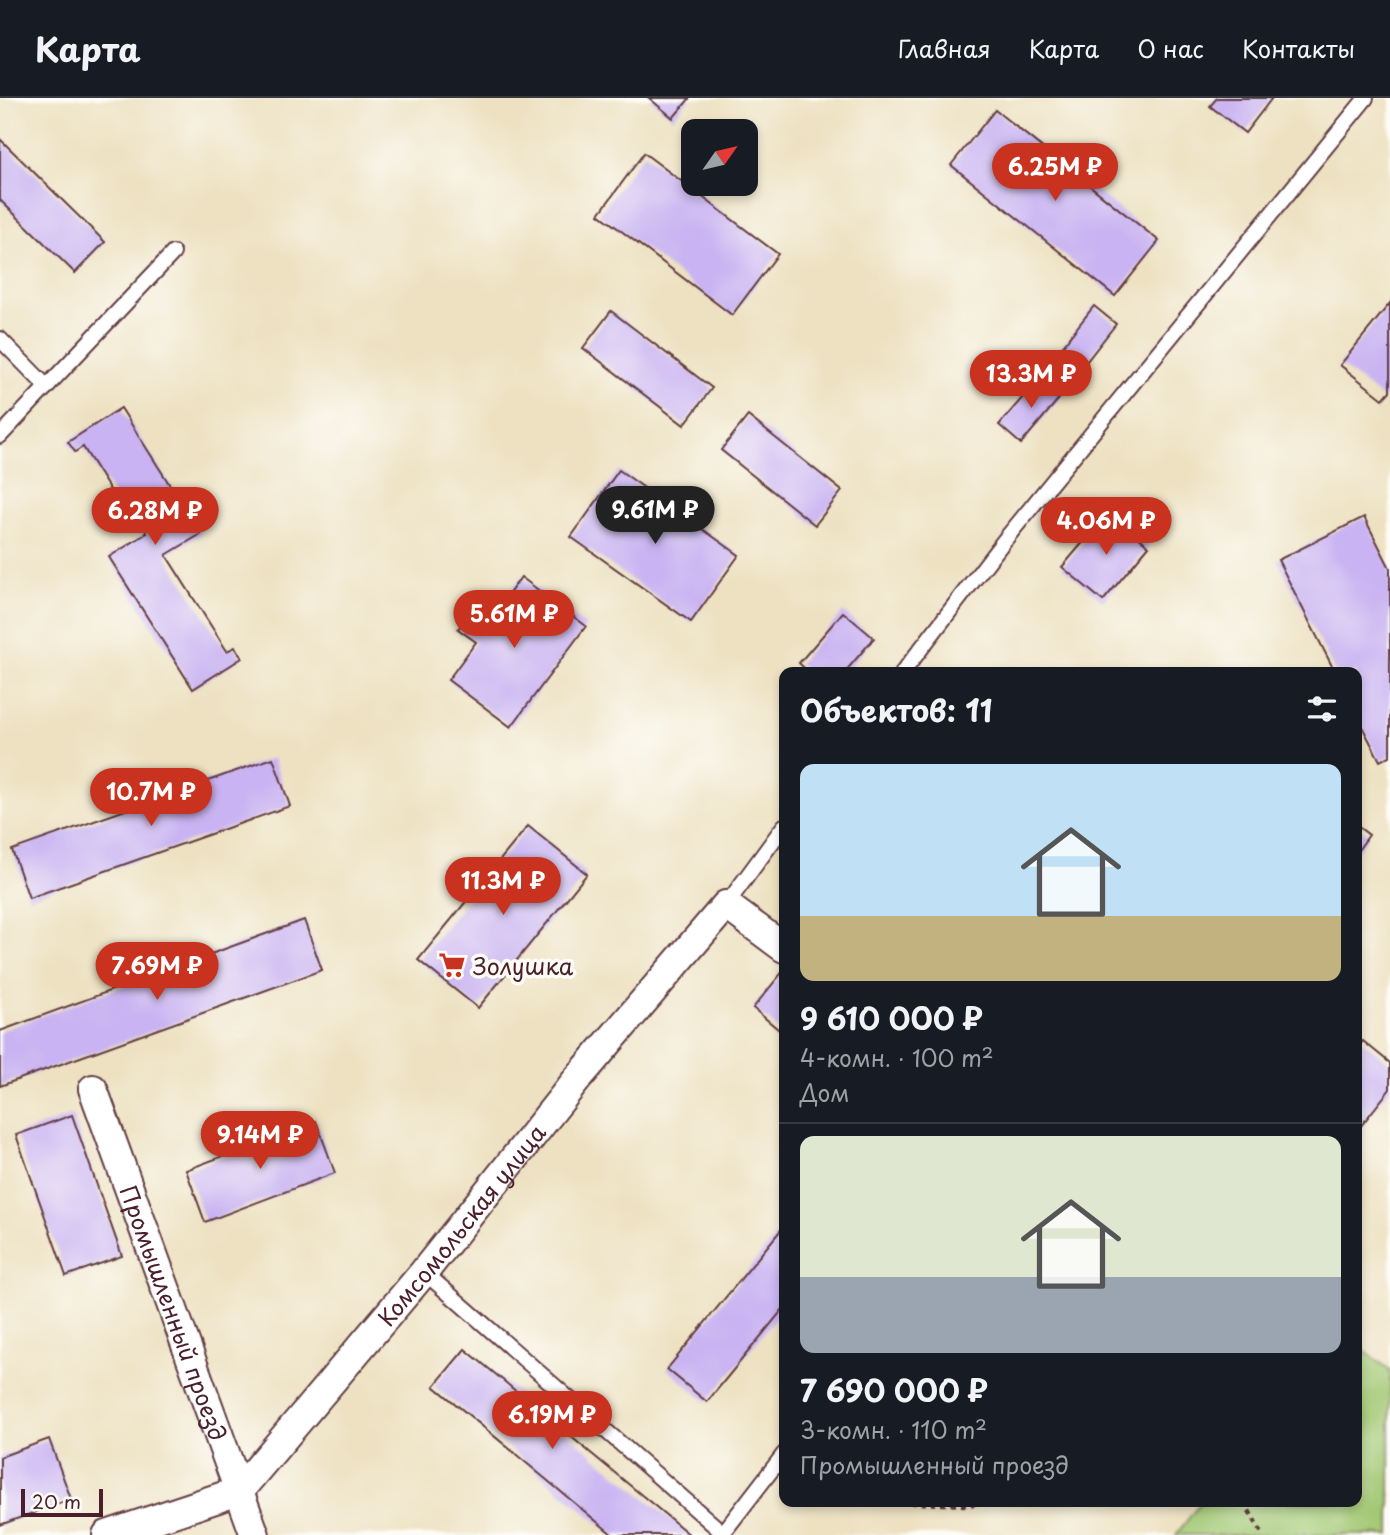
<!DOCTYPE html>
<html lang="ru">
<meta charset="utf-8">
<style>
:root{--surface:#171b24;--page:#20242c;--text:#f1f3f6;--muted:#9ea1a6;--line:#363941;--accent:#c8321e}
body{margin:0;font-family:"Playpen Sans",sans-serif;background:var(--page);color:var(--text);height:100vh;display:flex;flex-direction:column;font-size:26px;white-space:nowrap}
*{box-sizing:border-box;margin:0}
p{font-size:23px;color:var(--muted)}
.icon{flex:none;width:38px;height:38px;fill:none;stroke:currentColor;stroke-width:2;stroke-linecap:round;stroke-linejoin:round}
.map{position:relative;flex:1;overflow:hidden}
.panel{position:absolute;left:779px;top:569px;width:583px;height:840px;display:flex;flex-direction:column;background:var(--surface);border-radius:14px;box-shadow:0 4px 10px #0003}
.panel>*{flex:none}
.needle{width:46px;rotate:56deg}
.tools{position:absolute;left:681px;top:21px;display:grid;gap:14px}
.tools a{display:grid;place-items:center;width:77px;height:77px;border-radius:14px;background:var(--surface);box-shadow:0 4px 10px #0003;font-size:35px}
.scale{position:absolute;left:21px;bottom:18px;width:82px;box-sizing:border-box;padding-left:7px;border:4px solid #4a1f2b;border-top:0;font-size:19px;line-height:24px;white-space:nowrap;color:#4a1f2b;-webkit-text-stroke:5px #fdfcf7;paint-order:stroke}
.price{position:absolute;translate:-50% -60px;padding:0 16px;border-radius:24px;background:var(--accent);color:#fff;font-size:23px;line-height:46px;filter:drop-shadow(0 2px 4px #0008)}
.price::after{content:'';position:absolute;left:50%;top:42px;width:21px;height:16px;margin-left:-10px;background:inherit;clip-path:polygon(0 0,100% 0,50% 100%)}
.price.selected{background:#222;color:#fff}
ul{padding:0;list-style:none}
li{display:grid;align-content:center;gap:14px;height:371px;padding:0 21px}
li+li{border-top:2px solid var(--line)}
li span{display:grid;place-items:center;height:217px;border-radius:14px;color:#555}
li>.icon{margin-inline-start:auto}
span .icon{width:126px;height:126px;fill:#fffc;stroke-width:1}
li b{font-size:30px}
h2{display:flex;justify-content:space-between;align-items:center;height:84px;padding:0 21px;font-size:30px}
header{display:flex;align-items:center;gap:42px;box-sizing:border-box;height:98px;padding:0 35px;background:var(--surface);border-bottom:2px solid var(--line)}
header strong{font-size:33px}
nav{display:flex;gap:38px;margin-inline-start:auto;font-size:24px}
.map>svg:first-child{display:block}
.green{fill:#a2c873;stroke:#76744f;stroke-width:2}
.building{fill:#c9b3f2}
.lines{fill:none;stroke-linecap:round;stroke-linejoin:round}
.service-casing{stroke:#623c42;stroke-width:18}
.minor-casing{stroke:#623c42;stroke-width:32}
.path{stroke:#623c42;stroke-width:4.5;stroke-dasharray:5 5;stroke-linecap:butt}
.service{stroke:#fff;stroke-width:14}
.minor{stroke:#fff;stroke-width:28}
.labels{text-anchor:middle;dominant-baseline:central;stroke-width:7;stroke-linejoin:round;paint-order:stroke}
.poi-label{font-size:23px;fill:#4a1f2b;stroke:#fdfcf7;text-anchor:start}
.street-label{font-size:23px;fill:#4a1f2b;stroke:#fdfcf7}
</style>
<header>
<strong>Карта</strong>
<nav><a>Главная</a><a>Карта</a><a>О нас</a><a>Контакты</a></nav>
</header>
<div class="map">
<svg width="1390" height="1437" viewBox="0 0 1390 1437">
<rect width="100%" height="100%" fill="#fdfcf7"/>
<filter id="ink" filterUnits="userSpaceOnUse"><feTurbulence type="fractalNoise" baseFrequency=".0143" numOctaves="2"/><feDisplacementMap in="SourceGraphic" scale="14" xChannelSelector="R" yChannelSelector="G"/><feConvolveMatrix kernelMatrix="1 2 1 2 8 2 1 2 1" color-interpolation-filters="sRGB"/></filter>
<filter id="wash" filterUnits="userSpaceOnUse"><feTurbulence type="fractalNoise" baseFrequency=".00686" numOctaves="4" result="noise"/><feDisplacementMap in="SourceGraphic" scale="28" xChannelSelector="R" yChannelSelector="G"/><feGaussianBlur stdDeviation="1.57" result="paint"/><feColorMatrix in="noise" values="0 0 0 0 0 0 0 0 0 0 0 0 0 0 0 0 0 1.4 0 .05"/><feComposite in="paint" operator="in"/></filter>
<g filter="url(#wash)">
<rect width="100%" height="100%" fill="#ede1c1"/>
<polygon class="green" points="1356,1247 1390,1272 1390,1437 1176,1437 1201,1404 1356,1404"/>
<g id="blocks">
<g class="building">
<polygon points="649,0 690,0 673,20"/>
<polygon points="1217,0 1272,0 1245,35 1210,8"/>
<polygon points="995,12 1159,143 1115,198 951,67"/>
<polygon points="0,41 105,144 75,175 0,102"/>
<polygon points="644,55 778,156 732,217 599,116"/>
<polygon points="1390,205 1390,293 1383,301 1340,267"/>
<polygon points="1094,208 1116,226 1083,268 1061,250"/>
<polygon points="611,213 712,290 684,327 583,250"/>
<polygon points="1041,278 1062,297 1021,346 999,327"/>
<polygon points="121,310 201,436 166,457 227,553 235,549 242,560 193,591 109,459 147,435 134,415 127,419 83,349 75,354 68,344"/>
<polygon points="748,318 842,393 815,427 721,352"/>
<polygon points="619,372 739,457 691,524 571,439"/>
<polygon points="1109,414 1149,448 1103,503 1062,469"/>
<polygon points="1364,419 1390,470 1390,658 1380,663 1356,617 1356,574 1335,574 1278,462"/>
<polygon points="521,479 586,528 511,629 448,582 476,544 458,531 481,499 498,511"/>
<polygon points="843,514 874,540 845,574 803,574 805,571 799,565"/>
<polygon points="273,660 290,708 29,800 12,752"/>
<polygon points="1356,727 1369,737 1356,755"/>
<polygon points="528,728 587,776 478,910 418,862"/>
<polygon points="304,822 322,872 0,988 0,933"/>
<polygon points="784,872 784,936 753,910"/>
<polygon points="1363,943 1390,965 1390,991 1356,1034 1356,951"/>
<polygon points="72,1017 122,1158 66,1178 16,1037"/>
<polygon points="316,1023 335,1075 205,1124 186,1072"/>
<polygon points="784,1128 784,1210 707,1304 667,1271"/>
<polygon points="465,1251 690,1437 613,1437 434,1288"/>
<polygon points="49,1341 71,1401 0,1427 0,1359"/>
</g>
</g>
</g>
<g filter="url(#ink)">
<use href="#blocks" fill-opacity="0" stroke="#623c42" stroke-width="2"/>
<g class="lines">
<g class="service-casing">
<g id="service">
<polyline points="0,241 47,289"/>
<polyline points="0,338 173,155"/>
<polyline points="903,574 1003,444 1366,0"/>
<polyline points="726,807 784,728"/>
<polyline points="424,1174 723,1435 784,1356"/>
</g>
</g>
<g class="minor-casing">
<g id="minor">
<path id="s1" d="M93,991L255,1437"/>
<path id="s2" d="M107,1437L239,1393L424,1174L579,979L726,807L784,850"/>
</g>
</g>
<g class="path">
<polyline points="891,1404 969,1407 982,1404"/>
<polyline points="1244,1404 1263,1437"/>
</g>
<use href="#service" class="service"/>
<use href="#minor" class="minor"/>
</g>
</g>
<defs>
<g id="supermarket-bare" transform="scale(2.1)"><path d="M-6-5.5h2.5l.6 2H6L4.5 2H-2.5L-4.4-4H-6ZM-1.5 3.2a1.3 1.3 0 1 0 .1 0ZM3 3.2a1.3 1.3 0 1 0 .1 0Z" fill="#c8321e" stroke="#fdfcf7" stroke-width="2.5" paint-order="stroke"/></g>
</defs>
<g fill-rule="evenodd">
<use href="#supermarket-bare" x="452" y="867"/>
</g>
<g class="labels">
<g class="poi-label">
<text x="473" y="867">Золушка</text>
</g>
<g class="street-label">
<text stroke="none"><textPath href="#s2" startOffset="486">Комсомольская улица</textPath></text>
<text stroke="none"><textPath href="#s1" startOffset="238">Промышленный проезд</textPath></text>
</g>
</g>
</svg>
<div class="tools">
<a><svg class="needle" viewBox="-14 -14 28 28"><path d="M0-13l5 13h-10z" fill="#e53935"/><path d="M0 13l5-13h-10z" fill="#9ea1a6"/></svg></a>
</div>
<div class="scale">20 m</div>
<b class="price" style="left:1055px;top:105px">6.25M ₽</b>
<b class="price" style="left:1031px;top:312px">13.3M ₽</b>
<b class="price selected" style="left:655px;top:448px">9.61M ₽</b>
<b class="price" style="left:155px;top:449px">6.28M ₽</b>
<b class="price" style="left:1106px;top:459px">4.06M ₽</b>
<b class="price" style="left:514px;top:552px">5.61M ₽</b>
<b class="price" style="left:151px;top:730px">10.7M ₽</b>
<b class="price" style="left:503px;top:819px">11.3M ₽</b>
<b class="price" style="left:157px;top:904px">7.69M ₽</b>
<b class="price" style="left:260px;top:1073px">9.14M ₽</b>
<b class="price" style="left:552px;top:1353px">6.19M ₽</b>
<section class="panel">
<h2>Объектов: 11<svg class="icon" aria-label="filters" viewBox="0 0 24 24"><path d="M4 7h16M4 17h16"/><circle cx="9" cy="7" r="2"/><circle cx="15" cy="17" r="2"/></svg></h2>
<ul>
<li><span style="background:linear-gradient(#bfe0f5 70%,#c2b280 0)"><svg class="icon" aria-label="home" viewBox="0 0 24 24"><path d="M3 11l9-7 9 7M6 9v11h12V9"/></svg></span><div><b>9 610 000 ₽</b><p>4-комн. · 100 m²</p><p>Дом</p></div></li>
<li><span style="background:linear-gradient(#dfe7d0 65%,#9aa5b1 0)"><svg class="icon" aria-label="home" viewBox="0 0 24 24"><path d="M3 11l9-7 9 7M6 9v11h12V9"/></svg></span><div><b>7 690 000 ₽</b><p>3-комн. · 110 m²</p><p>Промышленный проезд</p></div></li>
</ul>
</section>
</div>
